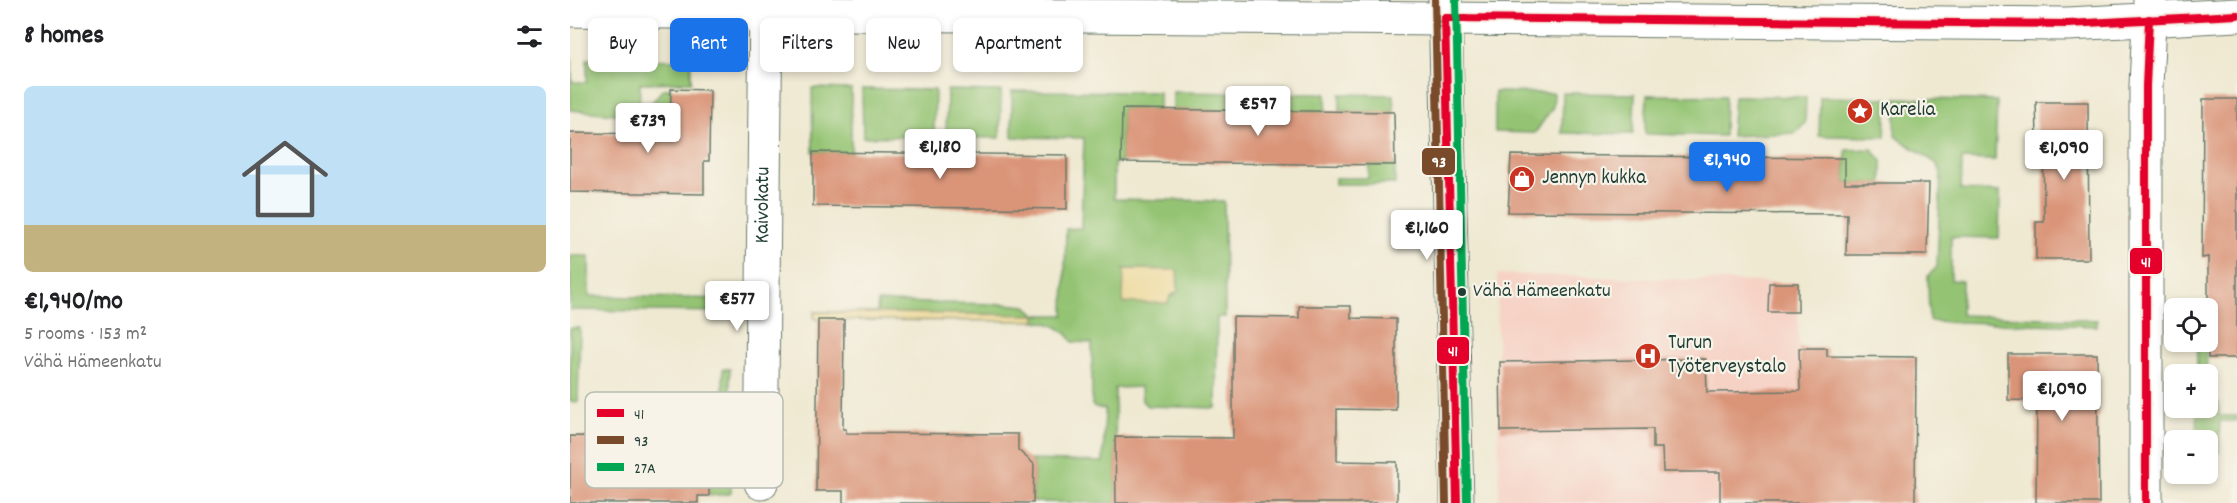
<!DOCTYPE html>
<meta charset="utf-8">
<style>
:root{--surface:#fff;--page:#f2f2f2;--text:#202124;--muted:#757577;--line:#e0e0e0;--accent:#1a73e8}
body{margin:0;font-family:Dekko,sans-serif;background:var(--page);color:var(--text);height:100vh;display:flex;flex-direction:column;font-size:22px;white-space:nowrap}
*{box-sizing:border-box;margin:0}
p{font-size:20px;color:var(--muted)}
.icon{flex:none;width:33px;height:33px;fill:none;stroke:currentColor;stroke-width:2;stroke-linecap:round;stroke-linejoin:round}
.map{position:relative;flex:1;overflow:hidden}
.drawer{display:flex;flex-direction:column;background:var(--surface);width:570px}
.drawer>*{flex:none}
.top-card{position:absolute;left:18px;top:18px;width:570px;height:54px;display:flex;gap:12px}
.controls{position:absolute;left:1594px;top:298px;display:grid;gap:12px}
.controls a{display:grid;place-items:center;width:54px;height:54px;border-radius:9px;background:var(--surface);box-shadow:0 3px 9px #0003;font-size:30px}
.price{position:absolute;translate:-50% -51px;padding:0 14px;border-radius:6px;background:#fff;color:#222;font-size:20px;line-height:39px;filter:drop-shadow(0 2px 3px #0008)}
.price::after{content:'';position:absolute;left:50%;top:36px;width:18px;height:14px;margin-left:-9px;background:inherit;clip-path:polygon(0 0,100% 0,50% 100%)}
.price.current{background:var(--accent);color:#fff}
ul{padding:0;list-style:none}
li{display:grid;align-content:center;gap:12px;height:318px;padding:0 24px}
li+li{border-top:2px solid var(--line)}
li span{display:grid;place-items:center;height:186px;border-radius:9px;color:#555}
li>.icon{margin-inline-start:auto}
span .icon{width:108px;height:108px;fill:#fffc;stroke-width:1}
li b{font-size:26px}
h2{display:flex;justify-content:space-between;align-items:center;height:72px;padding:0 24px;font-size:26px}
.pill{padding:0 21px;border-radius:9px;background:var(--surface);box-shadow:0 3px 9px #0003;font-size:21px;line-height:54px}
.pill.current{background:var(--accent);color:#fff}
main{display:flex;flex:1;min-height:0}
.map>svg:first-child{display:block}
.built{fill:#f6d2c5}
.green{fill:#94c473;stroke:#5a8054;stroke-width:1.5;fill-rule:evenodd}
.sand{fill:#eeda9e;stroke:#868c69;stroke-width:1.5}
.building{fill:#da9579}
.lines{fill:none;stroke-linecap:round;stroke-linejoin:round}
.street-casing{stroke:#68796b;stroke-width:35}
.street{stroke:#fff;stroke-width:33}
.bus-1-casing{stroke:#f7f3e8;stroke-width:12}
.bus-2-casing{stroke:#f7f3e8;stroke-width:12}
.bus-3-casing{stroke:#f7f3e8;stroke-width:12}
.bus-1{stroke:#e4002b;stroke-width:8}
.bus-2{stroke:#7a4b2a;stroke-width:8}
.bus-3{stroke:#00a651;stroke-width:8}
.bus-dot{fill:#1f3d34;stroke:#f7f3e8;stroke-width:2}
.labels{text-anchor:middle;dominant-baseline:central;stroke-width:4.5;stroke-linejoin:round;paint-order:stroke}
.bus-label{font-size:20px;fill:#1f3d34;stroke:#f7f3e8;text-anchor:start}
.poi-label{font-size:21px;fill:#1f3d34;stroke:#f7f3e8;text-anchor:start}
.street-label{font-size:21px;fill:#1f3d34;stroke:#f7f3e8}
.key{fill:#f7f3e8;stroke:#b6bcb2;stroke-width:1.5}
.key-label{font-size:16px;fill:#1f3d34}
.line-badge{stroke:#f7f3e8;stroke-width:2}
.badge-label{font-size:16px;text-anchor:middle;font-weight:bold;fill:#fff}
</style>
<main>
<section class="drawer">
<h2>8 homes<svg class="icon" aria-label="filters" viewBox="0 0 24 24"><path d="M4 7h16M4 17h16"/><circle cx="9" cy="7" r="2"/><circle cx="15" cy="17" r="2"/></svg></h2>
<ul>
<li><span style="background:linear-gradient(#bfe0f5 75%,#c2b280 0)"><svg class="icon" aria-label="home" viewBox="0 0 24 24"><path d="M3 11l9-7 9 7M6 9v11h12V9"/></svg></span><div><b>€1,940/mo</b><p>5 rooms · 153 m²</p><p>Vähä Hämeenkatu</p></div></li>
</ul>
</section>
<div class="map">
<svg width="1667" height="503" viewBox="0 0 1667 503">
<rect width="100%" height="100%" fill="#f7f3e8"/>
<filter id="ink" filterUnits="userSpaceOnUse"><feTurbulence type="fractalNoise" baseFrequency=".0167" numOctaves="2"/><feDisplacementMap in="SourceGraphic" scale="12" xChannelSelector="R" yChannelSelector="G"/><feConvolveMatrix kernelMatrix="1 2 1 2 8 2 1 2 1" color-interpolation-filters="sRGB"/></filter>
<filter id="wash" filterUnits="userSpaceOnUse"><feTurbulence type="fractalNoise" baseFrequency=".008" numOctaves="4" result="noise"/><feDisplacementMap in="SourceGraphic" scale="24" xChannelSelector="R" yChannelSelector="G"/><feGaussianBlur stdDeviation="1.35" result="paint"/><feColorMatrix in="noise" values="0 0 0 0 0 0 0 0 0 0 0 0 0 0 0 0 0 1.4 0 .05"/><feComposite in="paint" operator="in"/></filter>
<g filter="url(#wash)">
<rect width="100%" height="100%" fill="#efe9d2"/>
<polygon class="built" points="927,274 1228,283 1230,503 929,503"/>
<g class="green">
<polygon points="0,59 2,59 2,82 17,82 17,59 121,60 121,82 70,83 69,116 0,110"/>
<polygon points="242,88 281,89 281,153 243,152"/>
<polygon points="93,89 101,89 100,134 87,134 88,120 76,116 76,110"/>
<polygon points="292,89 365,90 364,136 293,137"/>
<polygon points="377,90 431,91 430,138 376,137"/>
<path d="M442,91L589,92V109H552L551,162L544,163V199L654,201L655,317H647L646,408L577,406L572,401L571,387L545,388L546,503L465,502L463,500L464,464L460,460L533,462L535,409L525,408L522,405V343L503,342C494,328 482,323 466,321V315L307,313L308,302L436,304L456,306L466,315H494L496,229L511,228L514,138L442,137ZM554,269L607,270L608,291L599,298Z"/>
<polygon points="603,92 672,93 672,110 603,110"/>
<polygon points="925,92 984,93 983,107 965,133 925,132"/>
<polygon points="993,93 1065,94 1063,134 992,133"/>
<rect x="686" y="94" width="70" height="17"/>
<polygon points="770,94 824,95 824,112 770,111"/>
<polygon points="1077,95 1155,96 1154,136 1075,134"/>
<polygon points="1164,96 1236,97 1235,123 1226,133 1161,136"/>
<polygon points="1250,97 1317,98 1315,137 1249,136"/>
<polygon points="1326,98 1427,101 1425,160 1392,159 1391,190 1430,192 1429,238 1381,237 1381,280 1392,281 1391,315 1527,320 1527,326 1359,321 1358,276 1367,267 1371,172 1366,163 1325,136"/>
<polygon points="1302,149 1312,161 1312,183 1275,183 1276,150"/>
<polygon points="799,165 825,165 825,184 765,184 765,178 798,178"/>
<polygon points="0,256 19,256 19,296 159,299 159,312 0,310"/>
<polygon points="0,328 10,328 8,402 0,401"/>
<polygon points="1627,342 1636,342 1637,375 1627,375"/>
<polygon points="153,369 160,369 160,422 153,421"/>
<polygon points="1638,403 1649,403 1649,416 1667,416 1667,421 1650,421 1649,453 1638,454 1638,441 1627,441 1627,408 1638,408"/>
<polygon points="139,437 161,437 161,493 159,494 139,496"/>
</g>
<g class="sand">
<polygon points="554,269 607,270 608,291 600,296 598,303 553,303"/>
<polygon points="244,312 466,315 466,321 248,320 244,317"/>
</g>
<g id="blocks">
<g class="building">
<polygon points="101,89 140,90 139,161 134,161 134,194 0,192 0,133 100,134"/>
<polygon points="1633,99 1667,99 1667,358 1638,358 1638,257 1632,258"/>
<polygon points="1466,102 1518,102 1519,259 1466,259 1466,222 1474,222 1473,137 1467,137"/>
<polygon points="552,109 824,112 825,165 551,162"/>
<polygon points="243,152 497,155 497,209 243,206"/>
<polygon points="941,155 1275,158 1275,183 1359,183 1357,255 1276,255 1277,214 938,212"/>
<polygon points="1199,283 1228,283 1228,312 1198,312"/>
<polygon points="729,306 781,306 781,318 826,319 826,410 767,409 767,461 827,462 827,503 546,503 545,437 663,438 663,317 729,318"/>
<polygon points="248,320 274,320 273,429 276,429 276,433 448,434 448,450 464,464 463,503 273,503 273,491 246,491"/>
<polygon points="1229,348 1257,348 1257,356 1346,357 1345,503 1150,503 1150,472 1093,472 1092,448 1083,448 1083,429 931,431 930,362 1136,359 1137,392 1230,391"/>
<polygon points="1438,354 1527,354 1529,503 1466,503 1467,401 1438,400"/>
<polygon points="0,436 139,438 139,496 128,496 128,503 0,503"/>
</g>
</g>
</g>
<g filter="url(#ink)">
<use href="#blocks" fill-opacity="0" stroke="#68796b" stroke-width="1.5"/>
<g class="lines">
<g class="street-casing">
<g id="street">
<polyline points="875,0 887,503"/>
<polyline points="0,10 146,13 1498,24 1667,15"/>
<path id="s1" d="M191,483L196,0"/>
<polyline points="1576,503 1576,86 1580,0"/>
</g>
</g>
<use href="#street" class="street"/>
<g class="bus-1-casing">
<g id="bus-1">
<polyline points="875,18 1498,24 1667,15"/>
<polyline points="875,18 887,503"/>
<polyline points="1576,503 1576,86 1579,19"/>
</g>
</g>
<g class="bus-2-casing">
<polyline id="bus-2" points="865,0 876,503"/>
</g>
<g class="bus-3-casing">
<polyline id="bus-3" points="886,0 897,503"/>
</g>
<use href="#bus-1" class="bus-1"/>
<use href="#bus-2" class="bus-2"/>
<use href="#bus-3" class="bus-3"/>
</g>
</g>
<defs>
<g id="sight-disc" transform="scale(1.35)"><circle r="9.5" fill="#c8321e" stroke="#f7f3e8"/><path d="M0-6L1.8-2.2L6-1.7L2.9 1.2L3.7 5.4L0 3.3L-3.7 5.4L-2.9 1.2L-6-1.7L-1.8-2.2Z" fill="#fff"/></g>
<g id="shop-disc" transform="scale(1.35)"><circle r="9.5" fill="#c8321e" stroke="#f7f3e8"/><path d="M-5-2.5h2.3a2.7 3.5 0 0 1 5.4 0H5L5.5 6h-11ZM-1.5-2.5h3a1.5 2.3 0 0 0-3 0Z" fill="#fff"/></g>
<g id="hospital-disc" transform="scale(1.35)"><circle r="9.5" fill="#c8321e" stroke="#f7f3e8"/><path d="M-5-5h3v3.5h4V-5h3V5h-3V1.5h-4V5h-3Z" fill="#fff"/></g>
</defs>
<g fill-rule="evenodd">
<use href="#sight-disc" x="1290" y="111"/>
<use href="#shop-disc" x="952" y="179"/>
<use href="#hospital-disc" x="1078" y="356"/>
</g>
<circle class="bus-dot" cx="892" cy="292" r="5"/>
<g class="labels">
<g class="bus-label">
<text x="903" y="292">Vähä Hämeenkatu</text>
</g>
<g class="poi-label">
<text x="1310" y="111">Karelia</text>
<text x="972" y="179">Jennyn kukka</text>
<text x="1098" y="344">Turun<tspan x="1098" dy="24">Työterveystalo</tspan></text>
</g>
<g class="street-label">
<text stroke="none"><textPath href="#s1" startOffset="278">Kaivokatu</textPath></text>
</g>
</g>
<rect x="15" y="392" width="198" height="96" rx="9" class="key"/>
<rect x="27" y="409" width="27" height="8" fill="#e4002b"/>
<rect x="27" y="436" width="27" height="8" fill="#7a4b2a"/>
<rect x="27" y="463" width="27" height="8" fill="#00a651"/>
<g class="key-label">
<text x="64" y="419">41</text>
<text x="64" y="446">93</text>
<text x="64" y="473">27A</text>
</g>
<g class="line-badge">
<rect x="851" y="147" width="35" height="29" rx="6" fill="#7a4b2a"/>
<rect x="1559" y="247" width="34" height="28" rx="6" fill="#e4002b"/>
<rect x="866" y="336" width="34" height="29" rx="6" fill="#e4002b"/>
</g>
<g class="badge-label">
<text x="869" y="167">93</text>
<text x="1576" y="267">41</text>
<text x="883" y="356">41</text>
</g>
</svg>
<div class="controls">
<a><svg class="icon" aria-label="locate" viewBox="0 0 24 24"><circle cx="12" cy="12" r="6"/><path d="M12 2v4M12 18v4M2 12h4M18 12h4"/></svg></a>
<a>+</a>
<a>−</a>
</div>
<b class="price" style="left:688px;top:137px">€597</b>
<b class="price" style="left:78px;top:154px">€739</b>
<b class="price" style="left:370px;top:180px">€1,180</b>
<b class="price" style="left:1494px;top:181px">€1,090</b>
<b class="price current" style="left:1157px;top:193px">€1,940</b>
<b class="price" style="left:857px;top:261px">€1,160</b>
<b class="price" style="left:167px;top:332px">€577</b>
<b class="price" style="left:1492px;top:422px">€1,090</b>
<div class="top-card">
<a class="pill">Buy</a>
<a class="pill current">Rent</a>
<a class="pill">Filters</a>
<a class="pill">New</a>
<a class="pill">Apartment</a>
</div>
</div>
</main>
